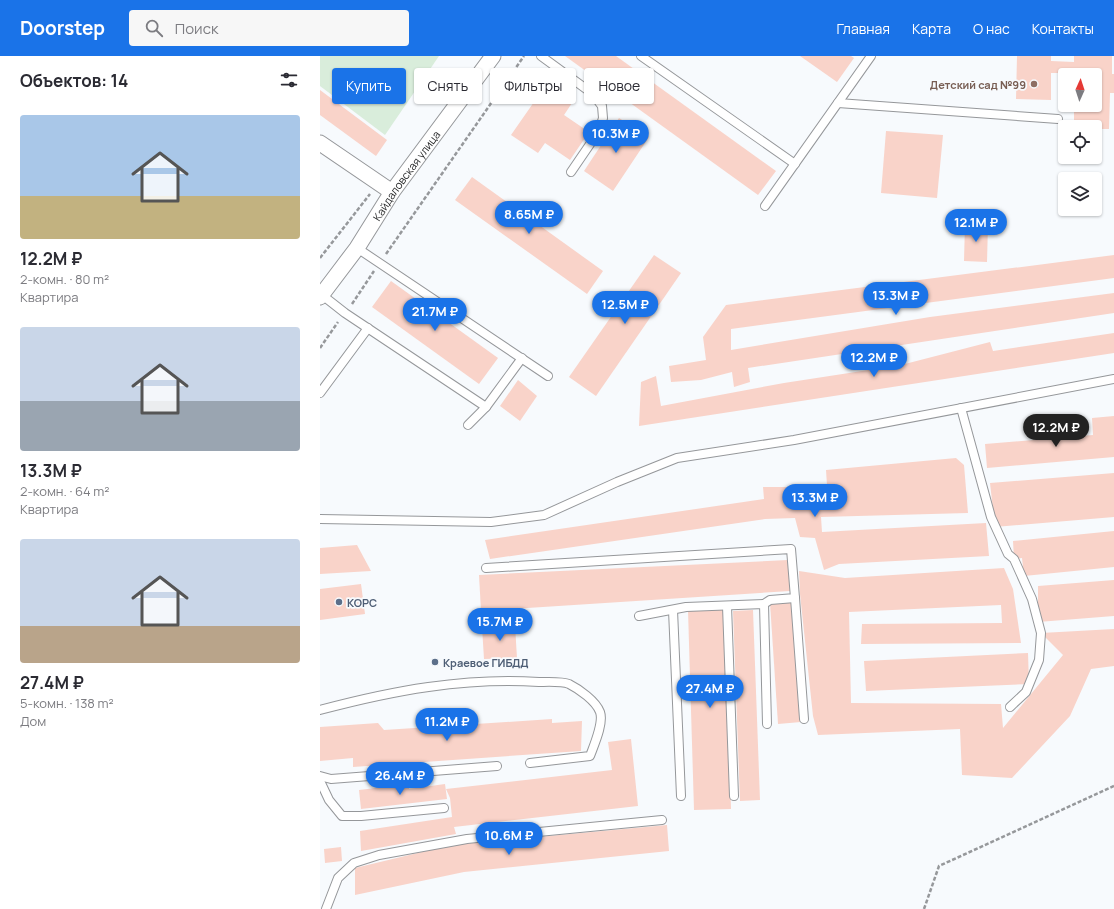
<!DOCTYPE html>
<html lang="ru">
<meta charset="utf-8">
<style>
:root{--surface:#fff;--page:#f7f7f7;--text:#2b2b33;--muted:#7c7c81;--accent:#1a73e8}
body{margin:0;font-family:Manrope,sans-serif;background:var(--page);color:var(--text);height:100vh;display:flex;flex-direction:column;font-size:15px;white-space:nowrap}
*{box-sizing:border-box;margin:0}
p{font-size:13px;color:var(--muted)}
.icon{flex:none;width:22px;height:22px;fill:none;stroke:currentColor;stroke-width:2;stroke-linecap:round;stroke-linejoin:round}
.map{position:relative;flex:1;overflow:hidden}
.drawer{display:flex;flex-direction:column;background:var(--surface);width:320px}
.drawer>*{flex:none}
.guide{position:absolute;left:12px;top:12px;width:380px;height:36px;display:flex;gap:8px}
.needle{width:26px;rotate:3deg}
.fabs{position:absolute;left:738px;top:12px;display:grid;gap:8px}
.fabs a{display:grid;place-items:center;width:44px;height:44px;border-radius:4px;background:var(--surface);box-shadow:0 1px 3px #0004;font-size:20px}
.price{position:absolute;translate:-50% -34px;padding:0 9px;border-radius:14px;background:var(--accent);color:#fff;font-size:13px;line-height:26px;filter:drop-shadow(0 1px 2px #0008)}
.price::after{content:'';position:absolute;left:50%;top:24px;width:12px;height:9px;margin-left:-6px;background:inherit;clip-path:polygon(0 0,100% 0,50% 100%)}
.price.selected{background:#222;color:#fff}
ul{padding:0;list-style:none}
li{display:grid;align-content:center;gap:8px;height:212px;padding:0 20px}
li span{display:grid;place-items:center;height:124px;border-radius:4px;color:#555}
li>.icon{margin-inline-start:auto}
span .icon{width:72px;height:72px;fill:#fffc;stroke-width:1}
li b{font-size:17px}
h2{display:flex;justify-content:space-between;align-items:center;height:48px;padding:0 20px;font-size:17px}
.chip{padding:0 14px;border-radius:4px;background:var(--surface);box-shadow:0 1px 3px #0004;font-size:14px;line-height:36px}
.chip.selected{background:var(--accent);color:#fff}
header{display:flex;align-items:center;gap:24px;box-sizing:border-box;height:56px;padding:0 20px;background:var(--accent);color:#fff}
header strong{font-size:19px}
nav{display:flex;gap:22px;margin-inline-start:auto;font-size:14px}
.search{width:280px;height:36px;background:var(--page);display:flex;align-items:center;gap:10px;box-sizing:border-box;padding:0 14px;border-radius:4px;color:var(--muted);font-size:15px}
main{display:flex;flex:1;min-height:0}
.map>svg:first-child{display:block}
.green{fill:#d9eddb}
.building{fill:#f9d3c9}
.lines{fill:none;stroke-linecap:round;stroke-linejoin:round}
.service-casing{stroke:#95979a;stroke-width:10}
.minor-casing{stroke:#95979a;stroke-width:17}
.path{stroke:#96989b;stroke-width:2.5;stroke-dasharray:4 2;stroke-linecap:butt}
.service{stroke:#fff;stroke-width:8}
.minor{stroke:#fff;stroke-width:15}
.education-dot{fill:#8d6e63;stroke:#f7fafd;stroke-width:1.5}
.service-dot{fill:#5c6f8a;stroke:#f7fafd;stroke-width:1.5}
.labels{text-anchor:middle;dominant-baseline:central;stroke-width:3.5;stroke-linejoin:round;paint-order:stroke}
.education-label{font-size:11px;font-weight:bold;fill:#785e54;stroke:#f7fafd;text-anchor:end}
.street-label{font-size:11px;fill:#272829;stroke:#f7fafd}
.service-label{font-size:11px;font-weight:bold;fill:#4e5e75;stroke:#f7fafd;text-anchor:start}
</style>
<header>
<strong>Doorstep</strong>
<div class="search"><svg class="icon" aria-label="search" viewBox="0 0 24 24"><circle cx="10" cy="10" r="6"/><path d="M15 15l6 6"/></svg>Поиск</div>
<nav><a>Главная</a><a>Карта</a><a>О нас</a><a>Контакты</a></nav>
</header>
<main>
<section class="drawer">
<h2>Объектов: 14<svg class="icon" aria-label="filters" viewBox="0 0 24 24"><path d="M4 7h16M4 17h16"/><circle cx="9" cy="7" r="2"/><circle cx="15" cy="17" r="2"/></svg></h2>
<ul>
<li><span style="background:linear-gradient(#a9c7e8 65%,#c2b280 0)"><svg class="icon" aria-label="home" viewBox="0 0 24 24"><path d="M3 11l9-7 9 7M6 9v11h12V9"/></svg></span><div><b>12.2M ₽</b><p>2-комн. · 80 m²</p><p>Квартира</p></div></li>
<li><span style="background:linear-gradient(#c9d6e8 60%,#9aa5b1 0)"><svg class="icon" aria-label="home" viewBox="0 0 24 24"><path d="M3 11l9-7 9 7M6 9v11h12V9"/></svg></span><div><b>13.3M ₽</b><p>2-комн. · 64 m²</p><p>Квартира</p></div></li>
<li><span style="background:linear-gradient(#c9d6e8 70%,#b9a48a 0)"><svg class="icon" aria-label="home" viewBox="0 0 24 24"><path d="M3 11l9-7 9 7M6 9v11h12V9"/></svg></span><div><b>27.4M ₽</b><p>5-комн. · 138 m²</p><p>Дом</p></div></li>
</ul>
</section>
<div class="map">
<svg width="794" height="853" viewBox="0 0 794 853">
<rect width="100%" height="100%" fill="#f7fafd"/>
<polygon class="green" points="0,0 119,0 65,79 0,30"/>
<g class="building">
<polygon points="245,0 296,0 456,115 438,139"/>
<polygon points="480,0 531,0 534,2 517,26"/>
<polygon points="697,0 731,0 731,5 754,6 754,0 792,0 792,18 794,18 794,37 790,37 789,73 775,73 775,71 754,71 754,49 775,49 775,19 755,19 755,17 731,17 731,44 696,43"/>
<polygon points="230,23 256,41 244,59 269,76 250,104 225,87 218,97 191,79"/>
<polygon points="0,34 67,84 56,100 0,59"/>
<polygon points="299,62 329,81 293,135 264,115"/>
<polygon points="566,75 623,79 617,142 561,137"/>
<polygon points="152,121 283,215 267,238 135,144"/>
<polygon points="645,168 668,169 667,206 644,205"/>
<polygon points="334,199 361,217 276,340 249,321"/>
<polygon points="794,199 794,222 411,273 411,294 610,261 794,237 794,257 428,312 430,326 414,331 412,316 381,324 351,326 349,310 386,304 383,281 406,249"/>
<polygon points="71,225 178,302 159,328 52,251"/>
<polygon points="794,277 794,297 319,370 321,326 336,320 341,350 464,327 581,309 670,286 673,295"/>
<polygon points="198,324 217,340 200,365 180,350"/>
<polygon points="794,360 794,401 667,412 665,388 773,379 772,362"/>
<polygon points="636,402 644,409 648,457 501,461 502,476 666,467 669,500 519,508 504,514 495,482 480,481 475,462 445,463 170,503 165,484 444,443 443,431 473,431 473,445 508,445 506,414"/>
<polygon points="794,417 794,461 675,471 670,427"/>
<polygon points="794,475 794,511 704,520 702,502 694,503 693,485"/>
<polygon points="37,489 51,515 0,518 0,492"/>
<polygon points="468,504 470,535 161,555 159,519"/>
<polygon points="684,512 693,533 701,587 541,588 542,568 682,567 681,549 529,556 531,647 681,648 683,672 743,599 721,577 794,573 794,610 771,613 750,660 692,722 642,719 640,673 498,679 493,660 480,538 479,515 525,522"/>
<polygon points="794,524 794,560 718,566 718,530"/>
<polygon points="41,528 45,558 0,564 0,533"/>
<polygon points="473,546 481,666 458,668 450,547"/>
<polygon points="405,552 411,753 374,754 368,554"/>
<polygon points="433,554 440,744 420,745 413,555"/>
<polygon points="195,569 197,602 164,603 162,571"/>
<polygon points="708,597 709,628 546,635 544,605"/>
<polygon points="232,663 232,667 262,665 261,695 33,711 33,702 0,705 0,671 58,667 64,674"/>
<polygon points="311,683 318,750 134,771 136,778 41,795 40,775 132,761 130,742 126,733 292,714 288,686"/>
<polygon points="89,728 89,733 125,728 127,743 41,753 39,734"/>
<polygon points="347,769 349,795 144,816 35,839 35,812 131,789"/>
<polygon points="21,791 22,805 5,807 4,793"/>
</g>
<g class="lines">
<g class="service-casing">
<g id="service">
<polyline points="221,0 273,38 282,50 283,62 279,75 251,116"/>
<polyline points="321,0 475,108"/>
<polyline points="518,47 738,63"/>
<polyline points="445,150 551,0"/>
<polyline points="37,192 228,320"/>
<polyline points="2,239 25,257 166,351"/>
<polyline points="0,337 48,272"/>
<polyline points="641,352 671,461 688,498 694,503 712,543 721,577 719,604 706,636 690,651"/>
<polyline points="148,369 166,351 202,302"/>
<polyline points="0,463 171,466 224,459 297,426 357,402 474,384 794,323"/>
<polyline points="166,512 471,493 475,542 450,544 444,548"/>
<polyline points="475,542 484,663"/>
<polyline points="407,550 414,740"/>
<polyline points="353,554 361,740"/>
<polyline points="319,560 366,551 444,548 447,668"/>
<path d="M0,654C71,635 145,621 219,626C226,626 242,625 249,628C259,633 276,645 280,656C284,667 274,689 270,700L210,707"/>
<polyline points="0,720 11,723 177,710"/>
<polyline points="0,725 9,744 22,760 41,760 124,752"/>
<polyline points="6,853 18,822 34,807 59,799 147,783 342,764"/>
</g>
</g>
<g class="minor-casing">
<g id="minor">
<polyline points="0,87 72,136"/>
<path id="s1" d="M0,241L37,192L72,136L173,0"/>
</g>
</g>
<g class="path">
<polyline points="66,198 204,0"/>
<polyline points="0,202 50,138"/>
<polyline points="32,248 54,215"/>
<polyline points="0,292 18,266"/>
<polyline points="604,853 619,810 794,730"/>
</g>
<use href="#service" class="service"/>
<use href="#minor" class="minor"/>
</g>
<circle class="education-dot" cx="714" cy="28" r="4"/>
<g class="service-dot">
<circle cx="19" cy="546" r="4"/>
<circle cx="115" cy="606" r="4"/>
</g>
<g class="labels">
<g class="education-label">
<text x="706" y="28">Детский сад №99</text>
</g>
<g class="street-label">
<text stroke="none"><textPath href="#s1" startOffset="149">Кайдаловская улица</textPath></text>
</g>
<g class="service-label">
<text x="27" y="546">КОРС</text>
<text x="123" y="606">Краевое ГИБДД</text>
</g>
</g>
</svg>
<div class="fabs">
<a><svg class="needle" viewBox="-14 -14 28 28"><path d="M0-13l5 13h-10z" fill="#e53935"/><path d="M0 13l5-13h-10z" fill="#7c7c81"/></svg></a>
<a><svg class="icon" aria-label="locate" viewBox="0 0 24 24"><circle cx="12" cy="12" r="6"/><path d="M12 2v4M12 18v4M2 12h4M18 12h4"/></svg></a>
<a><svg class="icon" aria-label="layers" viewBox="0 0 24 24"><path d="M12 4l9 5-9 5-9-5zM3 14l9 5 9-5"/></svg></a>
</div>
<b class="price" style="left:296px;top:98px">10.3M ₽</b>
<b class="price" style="left:209px;top:179px">8.65M ₽</b>
<b class="price" style="left:656px;top:187px">12.1M ₽</b>
<b class="price" style="left:576px;top:260px">13.3M ₽</b>
<b class="price" style="left:305px;top:269px">12.5M ₽</b>
<b class="price" style="left:115px;top:276px">21.7M ₽</b>
<b class="price" style="left:554px;top:322px">12.2M ₽</b>
<b class="price selected" style="left:736px;top:392px">12.2M ₽</b>
<b class="price" style="left:495px;top:462px">13.3M ₽</b>
<b class="price" style="left:180px;top:586px">15.7M ₽</b>
<b class="price" style="left:390px;top:653px">27.4M ₽</b>
<b class="price" style="left:127px;top:686px">11.2M ₽</b>
<b class="price" style="left:80px;top:740px">26.4M ₽</b>
<b class="price" style="left:189px;top:800px">10.6M ₽</b>
<div class="guide">
<a class="chip selected">Купить</a>
<a class="chip">Снять</a>
<a class="chip">Фильтры</a>
<a class="chip">Новое</a>
</div>
</div>
</main>
